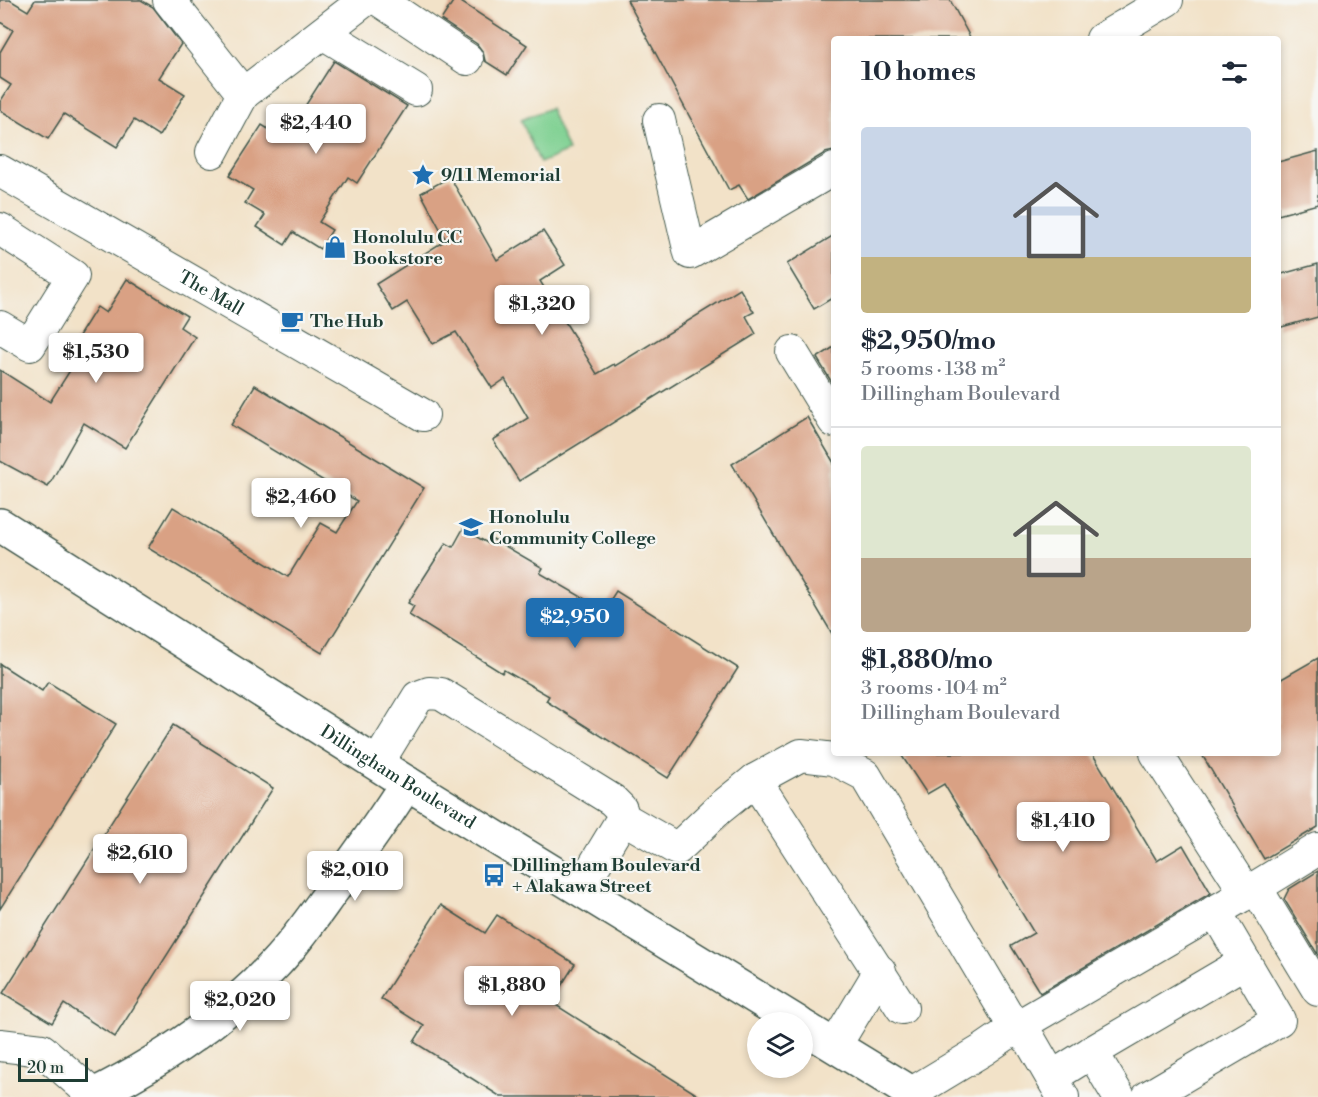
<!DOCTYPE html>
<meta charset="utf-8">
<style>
:root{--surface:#fff;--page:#f2f2f3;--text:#1f2937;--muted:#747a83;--line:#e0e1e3;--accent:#1f6fb2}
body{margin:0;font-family:"Libre Bodoni",serif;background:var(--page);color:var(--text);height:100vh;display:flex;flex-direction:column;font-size:22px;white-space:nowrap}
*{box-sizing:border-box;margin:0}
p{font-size:20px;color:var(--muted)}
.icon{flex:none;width:33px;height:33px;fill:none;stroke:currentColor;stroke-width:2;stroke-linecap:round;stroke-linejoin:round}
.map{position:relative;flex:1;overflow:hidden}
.drawer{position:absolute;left:831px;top:36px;width:450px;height:720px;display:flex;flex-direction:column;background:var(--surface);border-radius:6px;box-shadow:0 3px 9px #0003}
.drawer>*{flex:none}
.controls{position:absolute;left:747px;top:1012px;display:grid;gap:12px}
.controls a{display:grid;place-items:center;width:66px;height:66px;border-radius:50%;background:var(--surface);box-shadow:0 3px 9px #0003;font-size:30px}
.scale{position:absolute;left:18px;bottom:15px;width:70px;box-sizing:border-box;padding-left:6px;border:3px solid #1f3d34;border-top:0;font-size:16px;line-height:21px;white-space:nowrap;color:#1f3d34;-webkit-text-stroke:4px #f6f6f2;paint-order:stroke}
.price{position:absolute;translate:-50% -51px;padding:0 14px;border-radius:6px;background:#fff;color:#222;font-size:20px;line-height:39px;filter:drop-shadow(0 2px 3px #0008)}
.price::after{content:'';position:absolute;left:50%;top:36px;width:18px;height:14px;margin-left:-9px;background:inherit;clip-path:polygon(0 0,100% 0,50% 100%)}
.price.selected{background:var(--accent);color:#fff}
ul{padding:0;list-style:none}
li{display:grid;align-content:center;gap:12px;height:318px;padding:0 30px}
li+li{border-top:2px solid var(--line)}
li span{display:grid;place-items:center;height:186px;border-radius:6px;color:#555}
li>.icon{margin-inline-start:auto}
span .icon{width:108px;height:108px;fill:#fffc;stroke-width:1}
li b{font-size:26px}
h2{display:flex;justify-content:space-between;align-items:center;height:72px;padding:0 30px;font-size:26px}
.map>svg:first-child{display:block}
.green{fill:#7ed091;stroke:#4e8662;stroke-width:1.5}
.building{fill:#d9a184}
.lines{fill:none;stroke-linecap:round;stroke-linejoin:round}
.minor-casing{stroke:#3f564a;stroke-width:34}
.major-casing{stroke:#3f564a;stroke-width:36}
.minor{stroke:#fff;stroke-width:32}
.major{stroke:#fff;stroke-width:33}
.labels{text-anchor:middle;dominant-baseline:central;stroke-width:4.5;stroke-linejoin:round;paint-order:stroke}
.poi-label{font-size:18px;font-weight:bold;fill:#1f3d34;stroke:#f6f6f2;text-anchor:start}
.street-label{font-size:18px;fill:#1f3d34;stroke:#f6f6f2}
</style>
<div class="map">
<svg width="1318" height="1097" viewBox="0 0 1318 1097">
<rect width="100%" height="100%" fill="#f6f6f2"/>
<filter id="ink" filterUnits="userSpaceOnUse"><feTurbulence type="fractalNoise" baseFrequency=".0167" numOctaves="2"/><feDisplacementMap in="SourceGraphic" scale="12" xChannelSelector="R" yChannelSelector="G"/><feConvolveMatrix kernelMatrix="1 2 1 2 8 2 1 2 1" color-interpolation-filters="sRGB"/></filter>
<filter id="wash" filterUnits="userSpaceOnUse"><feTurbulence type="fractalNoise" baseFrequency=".008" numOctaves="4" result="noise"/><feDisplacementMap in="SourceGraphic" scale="24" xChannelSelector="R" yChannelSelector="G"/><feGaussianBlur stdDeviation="1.35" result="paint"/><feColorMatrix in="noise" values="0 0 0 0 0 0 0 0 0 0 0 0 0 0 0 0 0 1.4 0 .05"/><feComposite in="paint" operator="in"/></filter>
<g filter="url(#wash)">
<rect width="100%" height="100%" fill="#f2e2c8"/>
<polygon class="green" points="550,108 568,151 540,163 521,120"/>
<g id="blocks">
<g class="building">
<polygon points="0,0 10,0 28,11 35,0 141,0 153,7 181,44 159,78 185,94 159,136 134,120 117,147 64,114 48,139 0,110 0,102 11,85 0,78 0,52 13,30 0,22"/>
<polygon points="454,0 458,0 527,45 507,75 485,61 483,52 477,44 441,20"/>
<polygon points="627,0 950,0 971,39 834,39 834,151 825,153 748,199 739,185 729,190"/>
<polygon points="334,61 407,106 357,183 348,177 319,222 332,230 320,249 293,232 285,245 257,227 265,215 245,203 253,190 229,176 262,125 284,139"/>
<polygon points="1318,151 1318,204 1278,215 1278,162"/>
<polygon points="450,177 497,260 543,231 565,265 540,281 597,374 614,364 615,366 740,289 754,312 746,316 756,334 519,481 493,440 528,418 505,379 492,388 456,332 433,344 407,302 393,311 376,284 446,240 421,193"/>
<polygon points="834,235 834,297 814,309 787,264"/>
<polygon points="1318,264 1318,317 1278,328 1278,275"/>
<polygon points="127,279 187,316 180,327 195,337 125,448 84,423 48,487 0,461 0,370 50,402 76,361 67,355 97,307 106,313"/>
<polygon points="834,347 834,386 817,358"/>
<polygon points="255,385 424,488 322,653 148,548 173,507 288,577 321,523 337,532 357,501 231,425"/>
<polygon points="807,417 834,463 834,637 732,464"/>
<polygon points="463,529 489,544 493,539 543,568 540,573 604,610 616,591 738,668 668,778 546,701 549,696 504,670 502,673 409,615 414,606 408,603 423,579 446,543 453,547"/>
<polygon points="1318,658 1318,827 1264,859 1201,753 1278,753 1278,681"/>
<polygon points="0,664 42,691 48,682 116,724 0,909"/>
<polygon points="173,725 273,788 115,1037 64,1004 52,1023 3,993"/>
<polygon points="900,753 1092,753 1157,861 1183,845 1211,893 1040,993 1011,946 1034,933 944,784 927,794"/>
<polygon points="1318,871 1318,955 1284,899 1289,889"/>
<polygon points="441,905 485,933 497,915 575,964 551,1002 701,1097 501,1097 414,1042 424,1026 381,999"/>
</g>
</g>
</g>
<g filter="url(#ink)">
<use href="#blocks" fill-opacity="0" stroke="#3f564a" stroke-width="1.5"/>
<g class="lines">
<g class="minor-casing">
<g id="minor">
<polyline points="169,0 243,94 212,152"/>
<polyline points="379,0 467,59"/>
<polyline points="323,33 416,90"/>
<polyline points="1102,39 1167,0"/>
<polyline points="243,94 365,0"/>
<polyline points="659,120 690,253 834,169"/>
<path id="s1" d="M0,171L423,415"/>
<polyline points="0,229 73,276 30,345 0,327"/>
<polyline points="792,352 834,421"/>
<polyline points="1156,753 1246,893"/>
<polyline points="377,764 418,697 429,693 441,694 612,800 621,809 623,818 580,889"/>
<polyline points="755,780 902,1008"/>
<polyline points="623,818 677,849 719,809 755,780 801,755 834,759 865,775 1015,1028 1030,1040 1063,1097"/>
<polyline points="1256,888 1318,990"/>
<polyline points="0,1045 42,1050 93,1095"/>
<polyline points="835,1046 880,971"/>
<polyline points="1092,1052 1245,962"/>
<polyline points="1052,1077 1092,1052 1119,1097"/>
<polyline points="912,1093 983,1050 1015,1028 1240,897 1318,849"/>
<polyline points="1148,1097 1279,1020 1215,911"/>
</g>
</g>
<g class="major-casing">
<g id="major">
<path id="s2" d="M0,525L407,783L798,1023"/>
<polyline points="802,1026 918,1097"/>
<path d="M90,1097C159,1063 222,1021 275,964C297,941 315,914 334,888C359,854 384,819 407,783"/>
</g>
</g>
<use href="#minor" class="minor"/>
<use href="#major" class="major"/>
</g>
</g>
<defs>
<g id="sight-bare" transform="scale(1.8)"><path d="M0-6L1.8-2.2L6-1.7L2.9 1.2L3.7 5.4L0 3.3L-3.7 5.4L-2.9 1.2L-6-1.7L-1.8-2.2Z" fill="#1f6fb2" stroke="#f6f6f2" stroke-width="2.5" paint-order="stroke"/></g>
<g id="shop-bare" transform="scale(1.8)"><path d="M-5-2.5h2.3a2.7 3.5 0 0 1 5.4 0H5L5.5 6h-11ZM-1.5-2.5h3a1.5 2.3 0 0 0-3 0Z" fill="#1f6fb2" stroke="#f6f6f2" stroke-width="2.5" paint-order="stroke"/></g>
<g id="cafe-bare" transform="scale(1.8)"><path d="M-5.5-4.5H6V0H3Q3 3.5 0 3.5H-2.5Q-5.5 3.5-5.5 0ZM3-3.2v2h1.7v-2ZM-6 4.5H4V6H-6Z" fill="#1f6fb2" stroke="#f6f6f2" stroke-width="2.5" paint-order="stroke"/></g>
<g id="university-bare" transform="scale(1.8)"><path d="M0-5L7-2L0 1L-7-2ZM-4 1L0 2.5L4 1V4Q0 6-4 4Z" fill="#1f6fb2" stroke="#f6f6f2" stroke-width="2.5" paint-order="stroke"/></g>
<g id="bus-bare" transform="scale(1.8)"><path d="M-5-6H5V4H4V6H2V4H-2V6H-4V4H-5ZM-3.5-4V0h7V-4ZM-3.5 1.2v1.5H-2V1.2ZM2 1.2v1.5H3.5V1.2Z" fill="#1f6fb2" stroke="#f6f6f2" stroke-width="2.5" paint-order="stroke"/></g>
</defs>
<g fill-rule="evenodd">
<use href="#sight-bare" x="423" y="175"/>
<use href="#shop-bare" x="335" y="247"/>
<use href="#cafe-bare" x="292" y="321"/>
<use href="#university-bare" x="471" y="527"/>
<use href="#bus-bare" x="494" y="875"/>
</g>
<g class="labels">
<g class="poi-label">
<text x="441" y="175">9/11 Memorial</text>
<text x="353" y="237">Honolulu CC<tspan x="353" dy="21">Bookstore</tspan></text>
<text x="310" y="321">The Hub</text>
<text x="489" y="517">Honolulu<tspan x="489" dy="21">Community College</tspan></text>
<text x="512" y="865">Dillingham Boulevard<tspan x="512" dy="21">+ Alakawa Street</tspan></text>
</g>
<g class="street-label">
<text stroke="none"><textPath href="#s1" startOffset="244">The Mall</textPath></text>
<text stroke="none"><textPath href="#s2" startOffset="471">Dillingham Boulevard</textPath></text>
</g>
</g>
</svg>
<div class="controls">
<a><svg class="icon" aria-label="layers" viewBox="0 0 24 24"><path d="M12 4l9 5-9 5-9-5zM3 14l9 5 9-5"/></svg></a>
</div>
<div class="scale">20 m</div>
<b class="price" style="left:316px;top:155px">$2,440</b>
<b class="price" style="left:542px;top:336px">$1,320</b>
<b class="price" style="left:96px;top:384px">$1,530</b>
<b class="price" style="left:301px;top:529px">$2,460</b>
<b class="price selected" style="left:575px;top:649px">$2,950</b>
<b class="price" style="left:1063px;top:853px">$1,410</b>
<b class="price" style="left:140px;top:885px">$2,610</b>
<b class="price" style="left:355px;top:902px">$2,010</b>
<b class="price" style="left:512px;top:1017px">$1,880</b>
<b class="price" style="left:240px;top:1032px">$2,020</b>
<section class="drawer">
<h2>10 homes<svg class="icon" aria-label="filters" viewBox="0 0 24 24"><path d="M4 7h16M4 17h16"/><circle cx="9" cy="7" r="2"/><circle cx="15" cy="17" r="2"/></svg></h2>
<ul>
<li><span style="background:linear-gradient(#c9d6e8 70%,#c2b280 0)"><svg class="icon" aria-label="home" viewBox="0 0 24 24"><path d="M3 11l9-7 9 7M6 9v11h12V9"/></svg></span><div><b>$2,950/mo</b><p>5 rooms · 138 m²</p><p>Dillingham Boulevard</p></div></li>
<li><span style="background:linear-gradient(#dfe7d0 60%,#b9a48a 0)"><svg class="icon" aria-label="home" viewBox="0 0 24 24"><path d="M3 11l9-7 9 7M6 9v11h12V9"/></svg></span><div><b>$1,880/mo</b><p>3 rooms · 104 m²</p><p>Dillingham Boulevard</p></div></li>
</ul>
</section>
</div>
